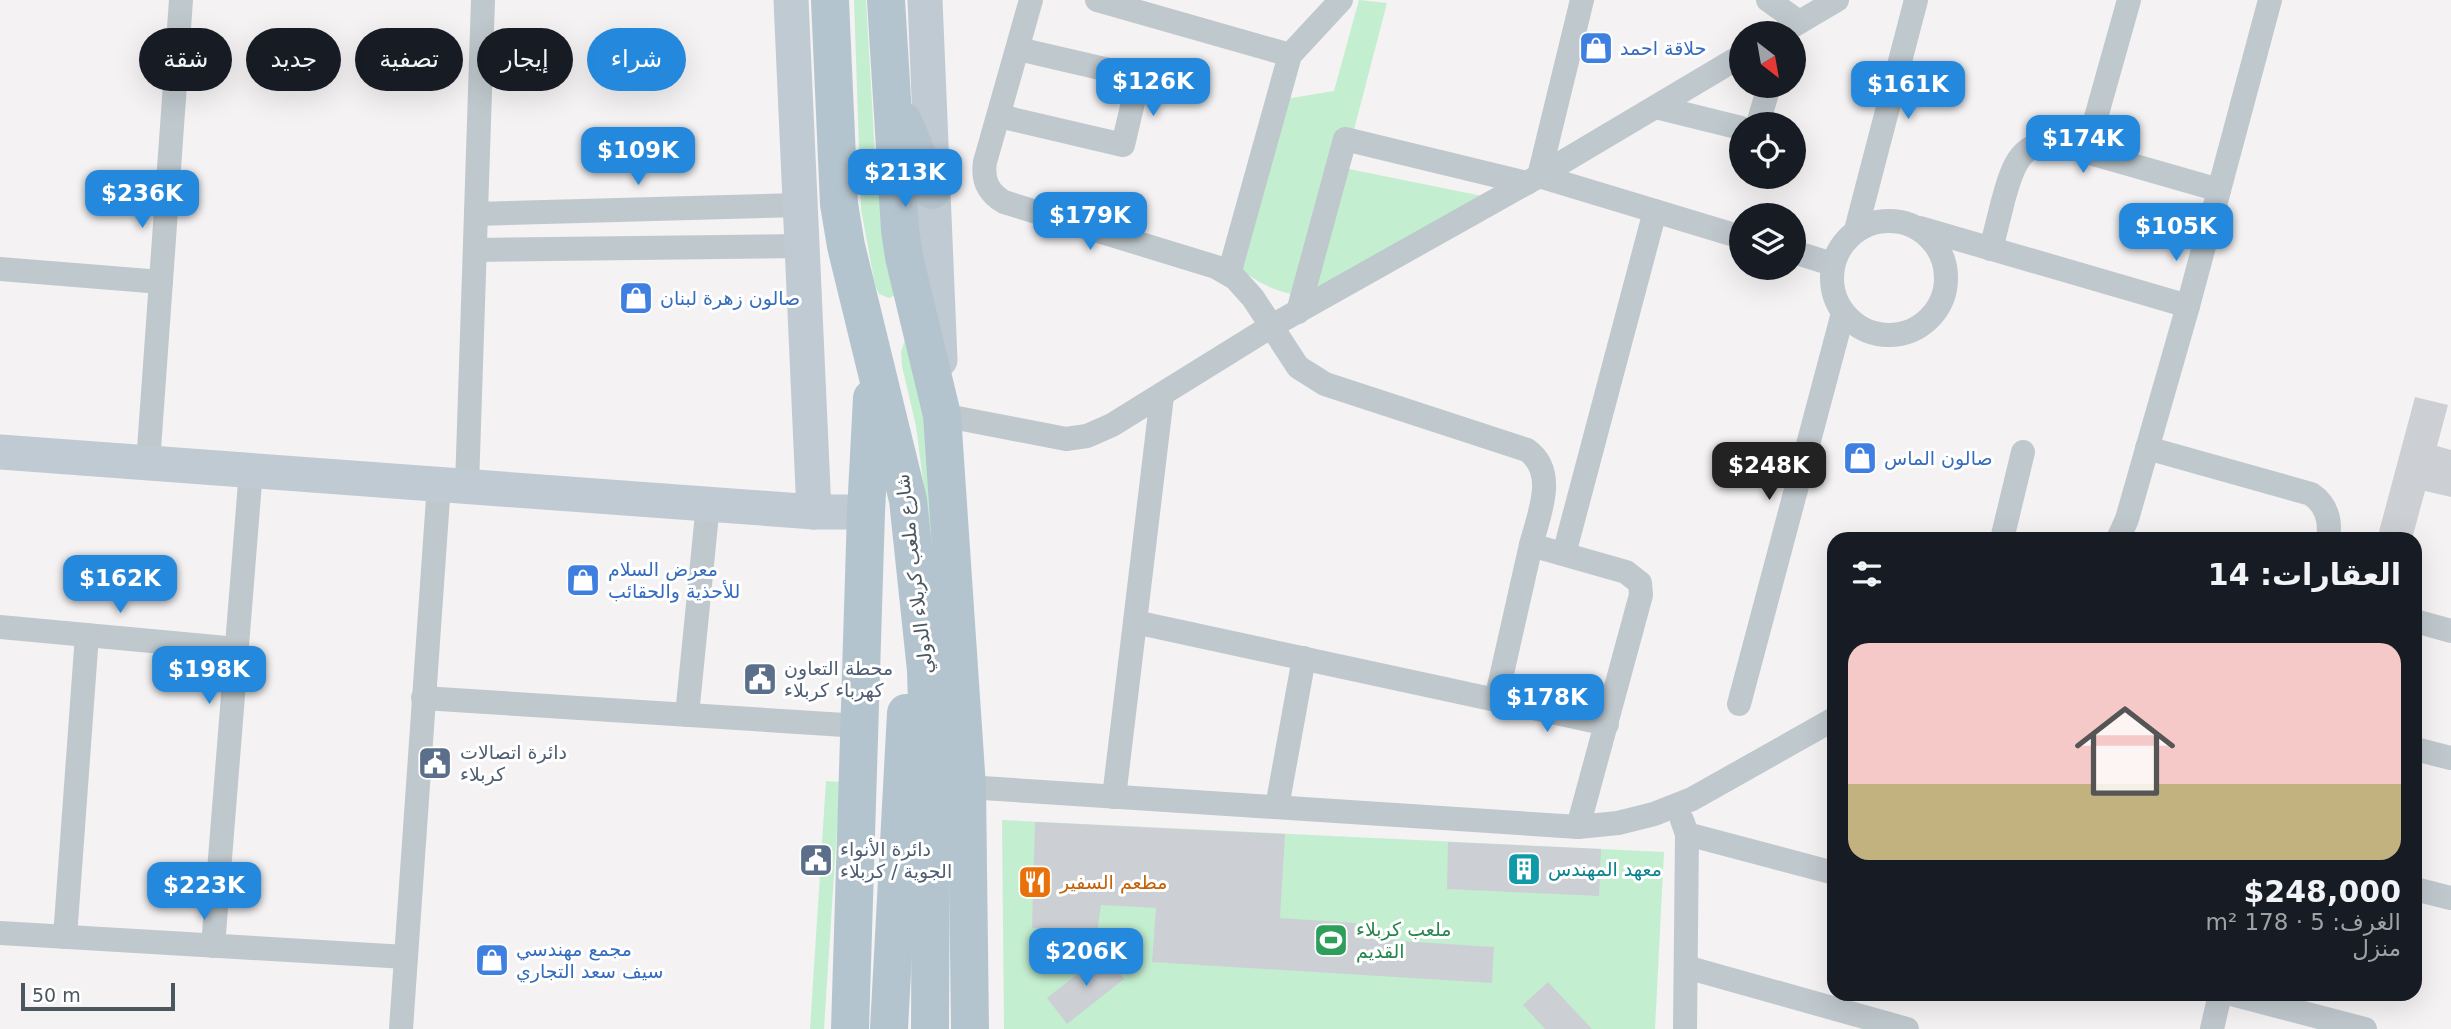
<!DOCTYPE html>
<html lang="ar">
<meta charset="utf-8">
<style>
:root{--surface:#171b24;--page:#242831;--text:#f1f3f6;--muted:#9ea1a6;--line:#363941;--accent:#2489dc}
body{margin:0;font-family:"DejaVu Sans","Noto Naskh Arabic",sans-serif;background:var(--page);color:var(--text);direction:rtl;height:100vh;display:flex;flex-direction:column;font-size:26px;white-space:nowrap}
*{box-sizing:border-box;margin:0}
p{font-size:23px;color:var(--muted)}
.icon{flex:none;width:38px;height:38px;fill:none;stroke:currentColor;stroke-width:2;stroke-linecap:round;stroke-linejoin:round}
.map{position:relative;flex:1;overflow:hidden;direction:ltr}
.panel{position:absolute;left:1827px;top:532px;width:595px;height:469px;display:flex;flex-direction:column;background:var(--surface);border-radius:21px;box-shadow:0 7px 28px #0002;direction:rtl}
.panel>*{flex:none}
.top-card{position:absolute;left:21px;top:28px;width:665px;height:63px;direction:rtl;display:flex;gap:14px}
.needle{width:46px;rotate:149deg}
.controls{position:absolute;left:1729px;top:21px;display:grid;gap:14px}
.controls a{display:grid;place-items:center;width:77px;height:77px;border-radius:50%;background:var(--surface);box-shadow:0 7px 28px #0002;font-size:35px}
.scale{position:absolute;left:21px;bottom:18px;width:154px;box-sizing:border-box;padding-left:7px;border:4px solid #4b575f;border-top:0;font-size:19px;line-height:24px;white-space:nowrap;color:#4b575f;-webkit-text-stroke:5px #fff;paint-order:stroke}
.price{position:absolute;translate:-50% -60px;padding:0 16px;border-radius:14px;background:var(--accent);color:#fff;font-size:23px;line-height:46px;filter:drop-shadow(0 2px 4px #0008)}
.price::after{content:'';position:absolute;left:50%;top:42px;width:21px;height:16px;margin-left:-10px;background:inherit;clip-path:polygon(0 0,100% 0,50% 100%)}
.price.active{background:#222;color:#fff}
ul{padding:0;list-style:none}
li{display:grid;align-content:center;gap:14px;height:371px;padding:0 21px}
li+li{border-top:2px solid var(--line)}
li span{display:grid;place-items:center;height:217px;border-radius:21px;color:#555}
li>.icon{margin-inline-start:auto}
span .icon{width:126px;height:126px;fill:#fffc;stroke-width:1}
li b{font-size:30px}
h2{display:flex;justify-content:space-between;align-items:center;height:84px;padding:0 21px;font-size:30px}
.tag{padding:0 24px;border-radius:32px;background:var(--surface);box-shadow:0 7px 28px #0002;font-size:24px;line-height:63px}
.tag.active{background:var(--accent);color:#fff}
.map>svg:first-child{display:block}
.green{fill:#c4eed0}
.building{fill:#ccd0d4}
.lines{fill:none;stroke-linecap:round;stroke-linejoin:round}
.street{stroke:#bfc8cd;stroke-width:24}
.secondary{stroke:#bfcad2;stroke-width:35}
.primary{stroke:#b4c4cf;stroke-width:38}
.labels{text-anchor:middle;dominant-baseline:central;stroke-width:6;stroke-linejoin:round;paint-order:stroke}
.shop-label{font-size:19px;fill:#366cbe;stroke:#fff;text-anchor:start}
.street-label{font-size:19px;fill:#4b575f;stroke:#fff}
.service-label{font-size:19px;fill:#4e5e75;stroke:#fff;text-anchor:start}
.culture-label{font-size:19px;fill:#0d838f;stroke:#fff;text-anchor:start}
.food-label{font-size:19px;fill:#c56008;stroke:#fff;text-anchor:start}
.leisure-label{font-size:19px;fill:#27864d;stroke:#fff;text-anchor:start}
</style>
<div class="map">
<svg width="2451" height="1029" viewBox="0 0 2451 1029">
<rect width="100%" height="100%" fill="#f4f2f2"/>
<g class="green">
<polygon points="854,0 866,0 876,172 899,293 889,298 879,294 875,285 861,209"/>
<path d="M1359,0L1387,3L1344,168L1482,196L1312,298C1277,292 1266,288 1237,267L1280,100L1334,91Z"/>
<polygon points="906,337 922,349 933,559 916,426 902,366 901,352"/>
<polygon points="826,781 840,782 824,1029 810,1029"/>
<polygon points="1002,820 1664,852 1655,1029 1004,1029"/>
</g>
<g class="building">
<polygon points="2415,397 2448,405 2437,446 2451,450 2451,497 2425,491 2412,539 2377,539"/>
<polygon points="1035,822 1285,834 1280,918 1356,923 1355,938 1494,947 1492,983 1152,962 1156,908 1101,905 1097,933 1032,928"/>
<polygon points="1448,842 1601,849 1599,896 1447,889"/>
<polygon points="1104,953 1124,979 1067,1024 1047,998"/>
<polygon points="1548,982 1592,1029 1545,1029 1523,1005"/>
</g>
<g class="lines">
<g class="street">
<path d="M1031,0L985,162C982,181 989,193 1004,202L1216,267L1235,278L1253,298L1298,367L1325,384L1527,450C1558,472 1539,514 1531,545L1626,572L1640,583L1641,595L1578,827"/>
<polyline points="1097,0 1290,55"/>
<polyline points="1582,0 1539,176 1741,237"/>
<polyline points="1768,0 1799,22"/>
<polyline points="1781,33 1837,0"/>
<polyline points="1656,107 1741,128"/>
<polyline points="999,116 1123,145 1139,77 1018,49"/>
<polyline points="1758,124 1769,86"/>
<polyline points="2086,153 2129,0"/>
<polyline points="476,214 800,205"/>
<circle cx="1889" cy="278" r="57"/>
<polyline points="1920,228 2188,306"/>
<polyline points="1856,230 1916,0"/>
<path d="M1991,249C1995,233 1999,217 2003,201C2012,169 2020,136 2062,145L2219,190"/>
<polyline points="475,250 803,246"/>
<polyline points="1794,252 1832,264"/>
<polyline points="0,269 161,282"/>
<polyline points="1229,274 1290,55 1341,0"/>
<polyline points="1298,312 1345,139 1527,183"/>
<polyline points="942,415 1066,439 1087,436 1112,425 1270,327 1539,176 1741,56"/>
<path d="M2147,448L2311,494C2327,505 2331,521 2328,539"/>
<polyline points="148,463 181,0"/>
<polyline points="467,486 483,0"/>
<polyline points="2002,539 2023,452"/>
<polyline points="2118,539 2127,519 2188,306 2270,0"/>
<polyline points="1564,554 1655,211"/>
<polyline points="2415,621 2451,631"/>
<polyline points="1135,622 1607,724"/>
<polyline points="0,627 237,649"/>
<polyline points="423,698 860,726"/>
<polyline points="1496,700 1531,545"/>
<polyline points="1739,704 1843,313"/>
<polyline points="687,715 708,504"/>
<polyline points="2415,749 2451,758"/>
<polyline points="967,787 1578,827 1618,823 1654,814 1692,799 1834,719"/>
<polyline points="1114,797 1162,396"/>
<polyline points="1277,807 1304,658"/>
<polyline points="1682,820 1687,834 1834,873"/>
<polyline points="2415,889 2451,898"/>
<polyline points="0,933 406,957"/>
<polyline points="65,937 87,635"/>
<polyline points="213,946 251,470"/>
<polyline points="1686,967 1907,1029"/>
<polyline points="2231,994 2365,1029"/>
<polyline points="401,1029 439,484"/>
<polyline points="1685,1029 1687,834"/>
<polyline points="2212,1029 2220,994"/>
</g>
<g class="secondary">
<polyline points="791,0 814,512"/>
<polyline points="925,0 940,360"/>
<polyline points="0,452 814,512 866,512"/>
</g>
<g class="primary">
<polyline points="830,0 839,204 846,246 908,500 926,670 931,832 930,1029"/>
<polyline points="886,0 900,230 904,257 942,415 967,787 970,1029"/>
<polyline points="903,121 932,190"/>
<polyline points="850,1029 866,512 872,398"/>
<polyline points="889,1029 906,713"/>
</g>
</g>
<defs>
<g id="shop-square" transform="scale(1.75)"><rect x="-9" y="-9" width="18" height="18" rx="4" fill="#3f7fe0" stroke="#fff"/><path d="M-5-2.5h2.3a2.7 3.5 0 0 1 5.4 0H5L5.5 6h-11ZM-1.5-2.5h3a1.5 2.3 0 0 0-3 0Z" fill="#fff"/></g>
<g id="civic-square" transform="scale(1.75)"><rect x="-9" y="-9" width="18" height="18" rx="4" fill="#5c6f8a" stroke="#fff"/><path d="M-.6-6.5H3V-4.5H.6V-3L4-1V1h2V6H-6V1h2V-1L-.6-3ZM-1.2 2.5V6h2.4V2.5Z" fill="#fff"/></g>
<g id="building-square" transform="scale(1.75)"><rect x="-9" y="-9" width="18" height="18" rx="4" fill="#0f9aa8" stroke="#fff"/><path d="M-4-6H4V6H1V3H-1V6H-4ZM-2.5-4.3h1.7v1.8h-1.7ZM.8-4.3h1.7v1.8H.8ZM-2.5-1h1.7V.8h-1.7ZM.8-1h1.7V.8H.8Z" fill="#fff"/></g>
<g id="restaurant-square" transform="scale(1.75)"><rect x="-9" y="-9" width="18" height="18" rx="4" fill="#e8710a" stroke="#fff"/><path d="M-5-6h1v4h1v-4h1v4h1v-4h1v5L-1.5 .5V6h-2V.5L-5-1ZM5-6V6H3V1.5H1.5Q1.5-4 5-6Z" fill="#fff"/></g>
<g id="stadium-square" transform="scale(1.75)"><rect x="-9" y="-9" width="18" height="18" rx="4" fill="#2e9e5b" stroke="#fff"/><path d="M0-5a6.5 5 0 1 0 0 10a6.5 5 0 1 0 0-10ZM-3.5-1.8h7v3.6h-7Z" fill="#fff"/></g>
</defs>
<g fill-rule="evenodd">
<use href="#shop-square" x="1596" y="48"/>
<use href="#shop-square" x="636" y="298"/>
<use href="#shop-square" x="1860" y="458"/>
<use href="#shop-square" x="583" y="580"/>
<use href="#civic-square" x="760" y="679"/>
<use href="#civic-square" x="435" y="763"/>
<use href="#civic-square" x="816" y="860"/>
<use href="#building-square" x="1524" y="869"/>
<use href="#restaurant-square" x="1035" y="882"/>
<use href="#stadium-square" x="1331" y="940"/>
<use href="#shop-square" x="492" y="960"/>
</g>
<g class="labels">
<g class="shop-label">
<text x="1620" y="48">حلاقة احمد</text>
<text x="660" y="298">صالون زهرة لبنان</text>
<text x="1884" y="458">صالون الماس</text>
<text x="608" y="569">معرض السلام<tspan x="608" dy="22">للأحذية والحقائب</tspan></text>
<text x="516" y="949">مجمع مهندسي<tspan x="516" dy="22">سيف سعد التجاري</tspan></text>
</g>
<g class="street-label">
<text transform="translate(914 574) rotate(-97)">شارع ملعب كربلاء الدولي</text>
</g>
<g class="service-label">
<text x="784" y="668">محطة التعاون<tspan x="784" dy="22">كهرباء كربلاء</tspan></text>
<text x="460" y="752">دائرة اتصالات<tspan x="460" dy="22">كربلاء</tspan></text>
<text x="840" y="849">دائرة الأنواء<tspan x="840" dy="22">الجوية / كربلاء</tspan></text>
</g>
<g class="culture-label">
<text x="1548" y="869">معهد المهندس</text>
</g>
<g class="food-label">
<text x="1060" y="882">مطعم السفير</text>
</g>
<g class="leisure-label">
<text x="1356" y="929">ملعب كربلاء<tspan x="1356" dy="22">القديم</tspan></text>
</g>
</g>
</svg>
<div class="controls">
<a><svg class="needle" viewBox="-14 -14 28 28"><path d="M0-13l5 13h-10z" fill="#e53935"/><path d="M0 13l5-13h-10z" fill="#9ea1a6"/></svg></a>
<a><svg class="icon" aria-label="locate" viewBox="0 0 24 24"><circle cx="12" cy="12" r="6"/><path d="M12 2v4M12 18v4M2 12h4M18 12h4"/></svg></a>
<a><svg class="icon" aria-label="layers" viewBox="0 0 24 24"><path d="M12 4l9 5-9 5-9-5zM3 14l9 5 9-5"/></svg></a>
</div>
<div class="scale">50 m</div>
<b class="price" style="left:1153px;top:118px">$126K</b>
<b class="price" style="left:1908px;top:121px">$161K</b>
<b class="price" style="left:2083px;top:175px">$174K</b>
<b class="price" style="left:638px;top:187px">$109K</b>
<b class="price" style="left:905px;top:209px">$213K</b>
<b class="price" style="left:142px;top:230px">$236K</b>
<b class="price" style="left:1090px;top:252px">$179K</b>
<b class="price" style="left:2176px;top:263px">$105K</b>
<b class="price active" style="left:1769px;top:502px">$248K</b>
<b class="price" style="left:120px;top:615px">$162K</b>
<b class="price" style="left:209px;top:706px">$198K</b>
<b class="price" style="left:1547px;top:734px">$178K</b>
<b class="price" style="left:204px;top:922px">$223K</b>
<b class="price" style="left:1086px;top:988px">$206K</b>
<div class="top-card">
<a class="tag active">شراء</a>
<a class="tag">إيجار</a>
<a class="tag">تصفية</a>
<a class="tag">جديد</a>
<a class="tag">شقة</a>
</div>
<section class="panel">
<h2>العقارات: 14<svg class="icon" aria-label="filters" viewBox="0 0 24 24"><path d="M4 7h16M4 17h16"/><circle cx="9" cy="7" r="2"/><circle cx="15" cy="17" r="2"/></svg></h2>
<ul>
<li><span style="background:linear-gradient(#f6c9c9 65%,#c2b280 0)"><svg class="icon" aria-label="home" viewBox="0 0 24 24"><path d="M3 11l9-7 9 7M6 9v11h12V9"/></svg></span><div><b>$248,000</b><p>الغرف: 5 · 178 m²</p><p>منزل</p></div></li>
</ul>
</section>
</div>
